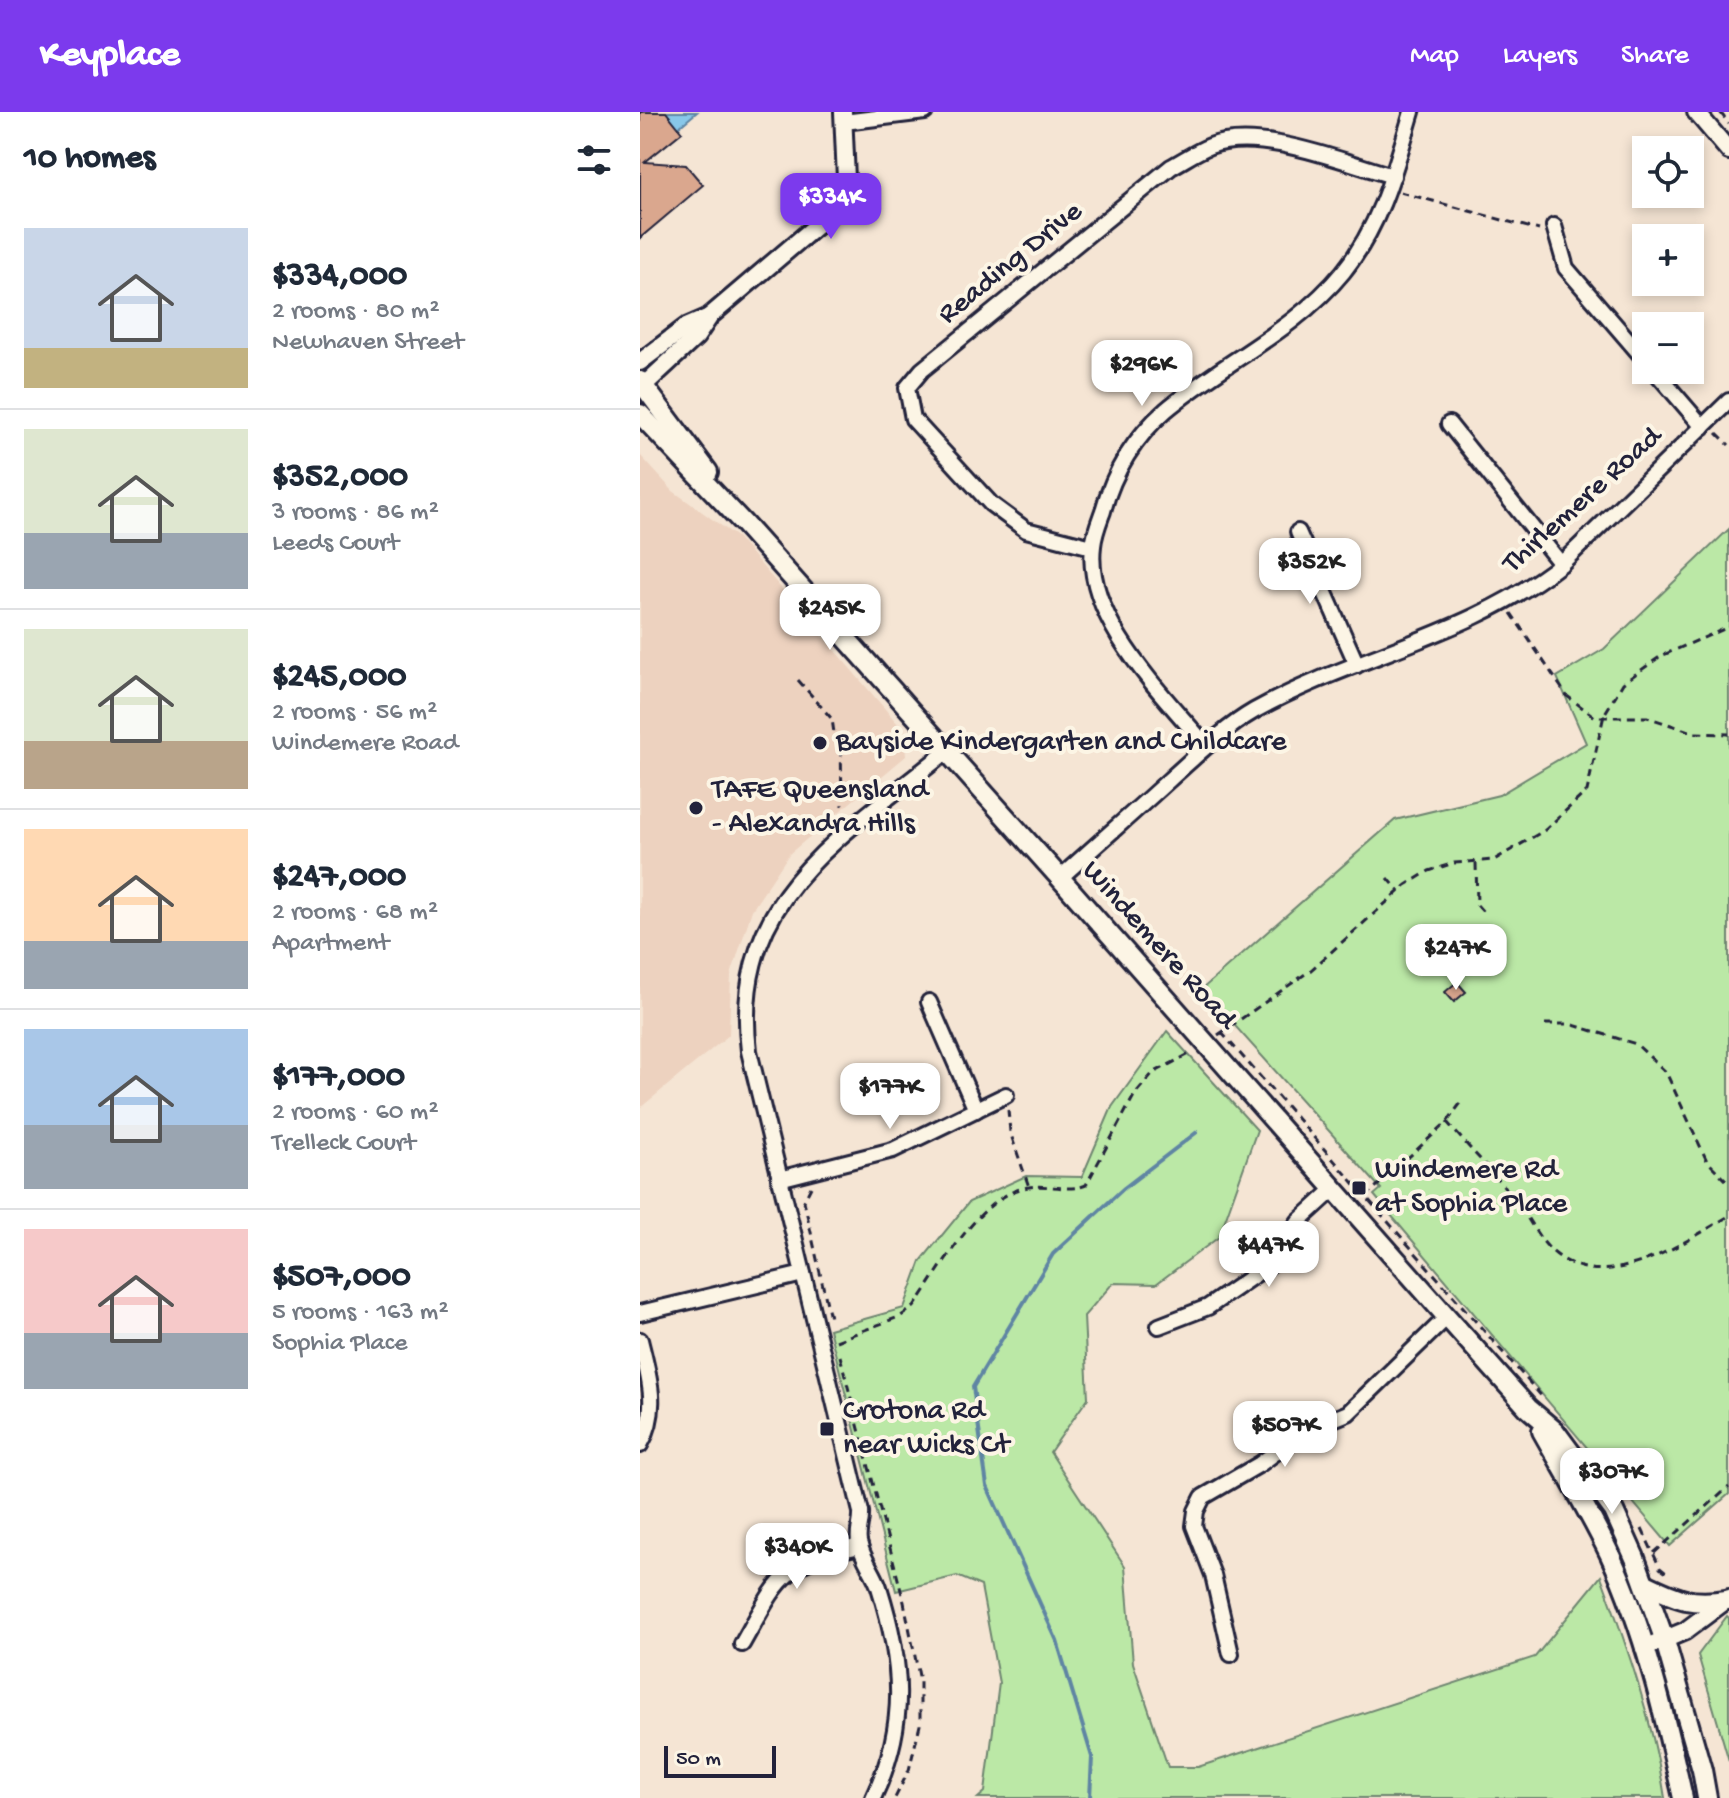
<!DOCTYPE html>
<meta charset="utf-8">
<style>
:root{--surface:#fff;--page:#f2f2f3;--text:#1f2937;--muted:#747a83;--line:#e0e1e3;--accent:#7c3aed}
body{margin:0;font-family:"Gochi Hand",sans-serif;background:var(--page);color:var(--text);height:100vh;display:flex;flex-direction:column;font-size:30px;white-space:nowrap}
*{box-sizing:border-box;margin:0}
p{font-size:26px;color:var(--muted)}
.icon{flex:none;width:44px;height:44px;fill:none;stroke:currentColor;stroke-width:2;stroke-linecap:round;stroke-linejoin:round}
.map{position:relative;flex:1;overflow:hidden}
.drawer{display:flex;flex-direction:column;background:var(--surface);width:640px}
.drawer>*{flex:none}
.controls{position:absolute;left:992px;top:24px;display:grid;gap:16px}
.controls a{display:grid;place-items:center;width:72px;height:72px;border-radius:0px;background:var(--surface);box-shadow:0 4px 12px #0003;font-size:40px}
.scale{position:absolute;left:24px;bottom:20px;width:112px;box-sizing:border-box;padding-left:8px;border:4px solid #22223b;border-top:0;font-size:22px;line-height:28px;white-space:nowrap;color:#22223b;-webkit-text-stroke:6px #fcf5e5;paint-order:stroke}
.price{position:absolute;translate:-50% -68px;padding:0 18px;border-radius:16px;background:#fff;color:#222;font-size:26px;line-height:52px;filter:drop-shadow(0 2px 4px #0008)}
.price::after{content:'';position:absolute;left:50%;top:48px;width:24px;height:18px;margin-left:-12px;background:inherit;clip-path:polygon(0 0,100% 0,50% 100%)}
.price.current{background:var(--accent);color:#fff}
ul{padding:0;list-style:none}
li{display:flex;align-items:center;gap:24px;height:200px;padding:0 24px}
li+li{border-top:2px solid var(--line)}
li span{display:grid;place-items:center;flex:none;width:224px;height:160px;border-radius:0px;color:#555}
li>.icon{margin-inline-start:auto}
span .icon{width:96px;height:96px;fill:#fffc;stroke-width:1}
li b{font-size:34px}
h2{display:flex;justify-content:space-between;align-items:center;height:96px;padding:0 24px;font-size:34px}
header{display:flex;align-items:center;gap:48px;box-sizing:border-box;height:112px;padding:0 40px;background:var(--accent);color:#fff}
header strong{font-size:38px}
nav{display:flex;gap:44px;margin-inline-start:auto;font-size:28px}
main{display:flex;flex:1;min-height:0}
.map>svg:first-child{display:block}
.built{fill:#edd2bf}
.green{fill:#bbe8a6;stroke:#6e8570;stroke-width:2}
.water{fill:#88c7e9;stroke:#5f85a3;stroke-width:2}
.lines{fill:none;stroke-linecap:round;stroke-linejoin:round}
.stream{stroke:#5f85a3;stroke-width:4}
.building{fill:#daa78e;stroke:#22223b;stroke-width:2}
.minor-casing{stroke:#22223b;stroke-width:20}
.tertiary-casing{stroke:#22223b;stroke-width:22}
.secondary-casing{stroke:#22223b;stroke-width:24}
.path{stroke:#22223b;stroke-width:3;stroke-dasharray:8 6;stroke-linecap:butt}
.minor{stroke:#fcf5e5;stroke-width:14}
.tertiary{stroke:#fcf5e5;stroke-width:16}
.secondary{stroke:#fcf5e5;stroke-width:18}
.poi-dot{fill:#22223b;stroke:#fcf5e5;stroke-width:3}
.labels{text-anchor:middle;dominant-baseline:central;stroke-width:8;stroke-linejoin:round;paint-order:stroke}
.street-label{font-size:30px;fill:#22223b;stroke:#fcf5e5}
.poi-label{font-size:30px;fill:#22223b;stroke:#fcf5e5;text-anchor:start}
</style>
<header>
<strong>Keyplace</strong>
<nav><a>Map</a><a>Layers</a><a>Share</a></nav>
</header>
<main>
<section class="drawer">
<h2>10 homes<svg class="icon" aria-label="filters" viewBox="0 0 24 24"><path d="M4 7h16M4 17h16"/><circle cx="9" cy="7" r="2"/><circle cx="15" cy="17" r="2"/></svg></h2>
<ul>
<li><span style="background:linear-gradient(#c9d6e8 75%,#c2b280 0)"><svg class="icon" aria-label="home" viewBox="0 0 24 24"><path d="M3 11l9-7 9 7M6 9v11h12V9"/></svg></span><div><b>$334,000</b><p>2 rooms · 80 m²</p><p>Newhaven Street</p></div></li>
<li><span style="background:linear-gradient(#dfe7d0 65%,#9aa5b1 0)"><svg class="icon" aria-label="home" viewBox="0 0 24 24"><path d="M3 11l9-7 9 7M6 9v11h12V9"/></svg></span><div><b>$352,000</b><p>3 rooms · 86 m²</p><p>Leeds Court</p></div></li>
<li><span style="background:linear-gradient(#dfe7d0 70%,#b9a48a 0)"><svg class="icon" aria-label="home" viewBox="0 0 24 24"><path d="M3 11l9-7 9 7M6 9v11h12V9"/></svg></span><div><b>$245,000</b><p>2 rooms · 56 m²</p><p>Windemere Road</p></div></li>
<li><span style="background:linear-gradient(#ffd9b3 70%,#9aa5b1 0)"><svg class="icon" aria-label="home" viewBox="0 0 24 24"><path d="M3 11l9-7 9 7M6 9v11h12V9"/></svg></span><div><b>$247,000</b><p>2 rooms · 68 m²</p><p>Apartment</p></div></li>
<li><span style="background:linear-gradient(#a9c7e8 60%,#9aa5b1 0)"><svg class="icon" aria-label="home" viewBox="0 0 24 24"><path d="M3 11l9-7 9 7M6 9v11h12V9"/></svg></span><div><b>$177,000</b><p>2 rooms · 60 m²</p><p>Trelleck Court</p></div></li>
<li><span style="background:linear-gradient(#f6c9c9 65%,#9aa5b1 0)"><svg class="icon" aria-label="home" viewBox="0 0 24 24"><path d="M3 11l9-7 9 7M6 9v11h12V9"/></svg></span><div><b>$507,000</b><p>5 rooms · 163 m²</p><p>Sophia Place</p></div></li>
</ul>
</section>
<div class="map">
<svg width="1089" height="1686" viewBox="0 0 1089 1686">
<rect width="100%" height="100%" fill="#f5e5d4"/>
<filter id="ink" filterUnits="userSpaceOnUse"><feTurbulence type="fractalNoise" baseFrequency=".0125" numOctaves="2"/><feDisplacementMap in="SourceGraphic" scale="16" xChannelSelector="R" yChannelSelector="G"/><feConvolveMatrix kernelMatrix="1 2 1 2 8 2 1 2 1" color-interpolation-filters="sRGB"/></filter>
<g filter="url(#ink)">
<polygon class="built" points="0,343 33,379 97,425 264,619 266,644 149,742 112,798 91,863 89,923 0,996"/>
<g class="green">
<polygon points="1089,417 1089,1382 1030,1434 734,1083 741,1077 562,877 755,708 859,683 946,631 917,565 964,537"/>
<path d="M527,919L617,1018L579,1125L516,1172L473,1171L444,1204L448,1286L410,1340L485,1454L493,1551L528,1655H558L895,1545L961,1464C988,1537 1013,1609 1025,1686H338L345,1680L359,1571L341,1474L317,1464L256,1479L189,1217L264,1196L281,1149L329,1090L386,1064L442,1065L472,995Z"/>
<polygon points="1087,1504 1089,1506 1089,1649 1058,1543"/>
</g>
<polygon class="water" points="7,0 57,0 27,25"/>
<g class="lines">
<polyline class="stream" points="450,1686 452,1645 417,1529 347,1374 333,1275 413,1142 484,1076 557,1020"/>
</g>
<g class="building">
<polygon points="0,0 26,0 42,20 5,50 46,53 63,73 0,126"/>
<polygon points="817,870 826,880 814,890 805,880"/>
</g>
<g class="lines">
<g class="minor-casing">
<g id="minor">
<polyline points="204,10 285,0"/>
<polyline points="914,114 926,156 1006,249"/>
<polyline points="1014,258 1063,315"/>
<polyline points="809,312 921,452"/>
<polyline points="658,420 717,553"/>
<path d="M452,435L386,418L351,392L273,307L267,276L282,258L531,55C544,48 557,39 570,34C619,15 703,50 753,64"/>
<path d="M566,634C524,583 444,507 453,434C454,422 459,410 463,399C474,358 494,326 526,298C583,250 655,219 703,160C741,113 755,57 772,0"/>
<path d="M420,766C456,733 493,701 529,668C556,644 583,617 614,599C714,543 830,524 921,452L1089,289"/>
<polyline points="289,890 336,998"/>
<polyline points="139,1067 253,1038 366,983"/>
<polyline points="0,1201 163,1162"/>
<polyline points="519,1214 568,1195 629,1153 659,1109 695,1076"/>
<path d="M0,1228C9,1265 20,1298 0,1333"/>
<path d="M102,1532C140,1465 141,1451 220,1434"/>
<polyline points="591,1542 573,1463 554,1414 556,1399 563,1385 620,1352 666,1318 708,1301 807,1205"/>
<path d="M233,1686C268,1613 263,1551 239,1475C234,1460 222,1446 219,1430C217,1420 222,1410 221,1400L109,939C90,784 203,725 307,639"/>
</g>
</g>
<g class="tertiary-casing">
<g id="tertiary">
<polyline points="1056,0 1089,39"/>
<polyline points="0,250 46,215 69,205"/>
<polyline points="0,277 56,225 70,204 189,103 206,67 203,0"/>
<polyline points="1004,1536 1045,1519 1089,1486"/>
</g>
</g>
<g class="secondary-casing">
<g id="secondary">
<polyline points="0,269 68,360"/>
<polyline points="0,302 104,412 420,766 807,1205 888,1296 915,1319 974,1399 995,1446 1025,1529 1062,1658 1067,1686"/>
<path d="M902,1319C925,1360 950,1401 970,1443C1005,1519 1025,1605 1043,1686"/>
<path d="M1006,1472C1039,1488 1051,1493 1087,1488"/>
</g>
</g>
<g class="path">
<polyline points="1080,0 1089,12"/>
<polyline points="760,80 899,118"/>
<polyline points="1077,321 1089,333"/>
<polyline points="871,501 927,584 955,605 1007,605 1055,621 1089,622"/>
<polyline points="158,568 192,607 194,621 201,628 202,694"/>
<polyline points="836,751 837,793 845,802"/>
<polyline points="748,766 759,779"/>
<polyline points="905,912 930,912 996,932 1026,960 1067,1049 1089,1071"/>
<polyline points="581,920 904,1287"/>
<polyline points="578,923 671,858 766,773 789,759 814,751 854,748 905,718 947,679 964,603 983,571 1021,544 1089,515"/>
<polyline points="368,998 370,1020 389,1075"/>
<path d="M807,1010C829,1036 854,1061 875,1088C891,1108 899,1132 921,1146C972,1180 1043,1131 1089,1104"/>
<polyline points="171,1075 164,1089 191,1210"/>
<polyline points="725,1085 807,1010 820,992"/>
<path d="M196,1229L261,1204L274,1195C302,1156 339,1082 389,1075C407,1072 429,1080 446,1073L495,982L513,961L551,941"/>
<polyline points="200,1244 264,1490 280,1569 280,1613 269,1658 255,1686"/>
<polyline points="1002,1417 1020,1456 1030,1464"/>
<polyline points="1014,1441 1089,1375"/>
</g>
<use href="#minor" class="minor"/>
<use href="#tertiary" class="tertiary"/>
<use href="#secondary" class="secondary"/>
</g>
</g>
<g class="poi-dot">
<circle cx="180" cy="631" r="8"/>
<circle cx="56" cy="696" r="8"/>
<rect x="711" y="1068" width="16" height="16" rx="4"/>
<rect x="179" y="1309" width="16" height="16" rx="4"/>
</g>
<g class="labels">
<g class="street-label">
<text transform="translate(371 152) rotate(-39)">Reading Drive</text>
<text transform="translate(943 389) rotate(-42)">Thirlemere Road</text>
<text transform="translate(518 834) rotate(48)">Windemere Road</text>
</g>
<g class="poi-label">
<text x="196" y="631">Bayside Kindergarten and Childcare</text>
<text x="72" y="679">TAFE Queensland<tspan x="72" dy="34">- Alexandra Hills</tspan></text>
<text x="735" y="1059">Windemere Rd<tspan x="735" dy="34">at Sophia Place</tspan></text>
<text x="203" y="1300">Crotona Rd<tspan x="203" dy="34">near Wicks Ct</tspan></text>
</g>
</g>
</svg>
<div class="controls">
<a><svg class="icon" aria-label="locate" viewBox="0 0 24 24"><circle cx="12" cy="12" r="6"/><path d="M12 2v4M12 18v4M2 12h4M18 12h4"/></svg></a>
<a>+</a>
<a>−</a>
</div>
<div class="scale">50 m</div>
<b class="price current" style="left:191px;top:129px">$334K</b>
<b class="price" style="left:502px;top:296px">$296K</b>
<b class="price" style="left:670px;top:494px">$352K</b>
<b class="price" style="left:190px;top:540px">$245K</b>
<b class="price" style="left:816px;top:880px">$247K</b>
<b class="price" style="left:250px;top:1019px">$177K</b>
<b class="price" style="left:629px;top:1177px">$447K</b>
<b class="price" style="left:645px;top:1357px">$507K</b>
<b class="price" style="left:972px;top:1404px">$307K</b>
<b class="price" style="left:157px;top:1479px">$340K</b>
</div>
</main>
